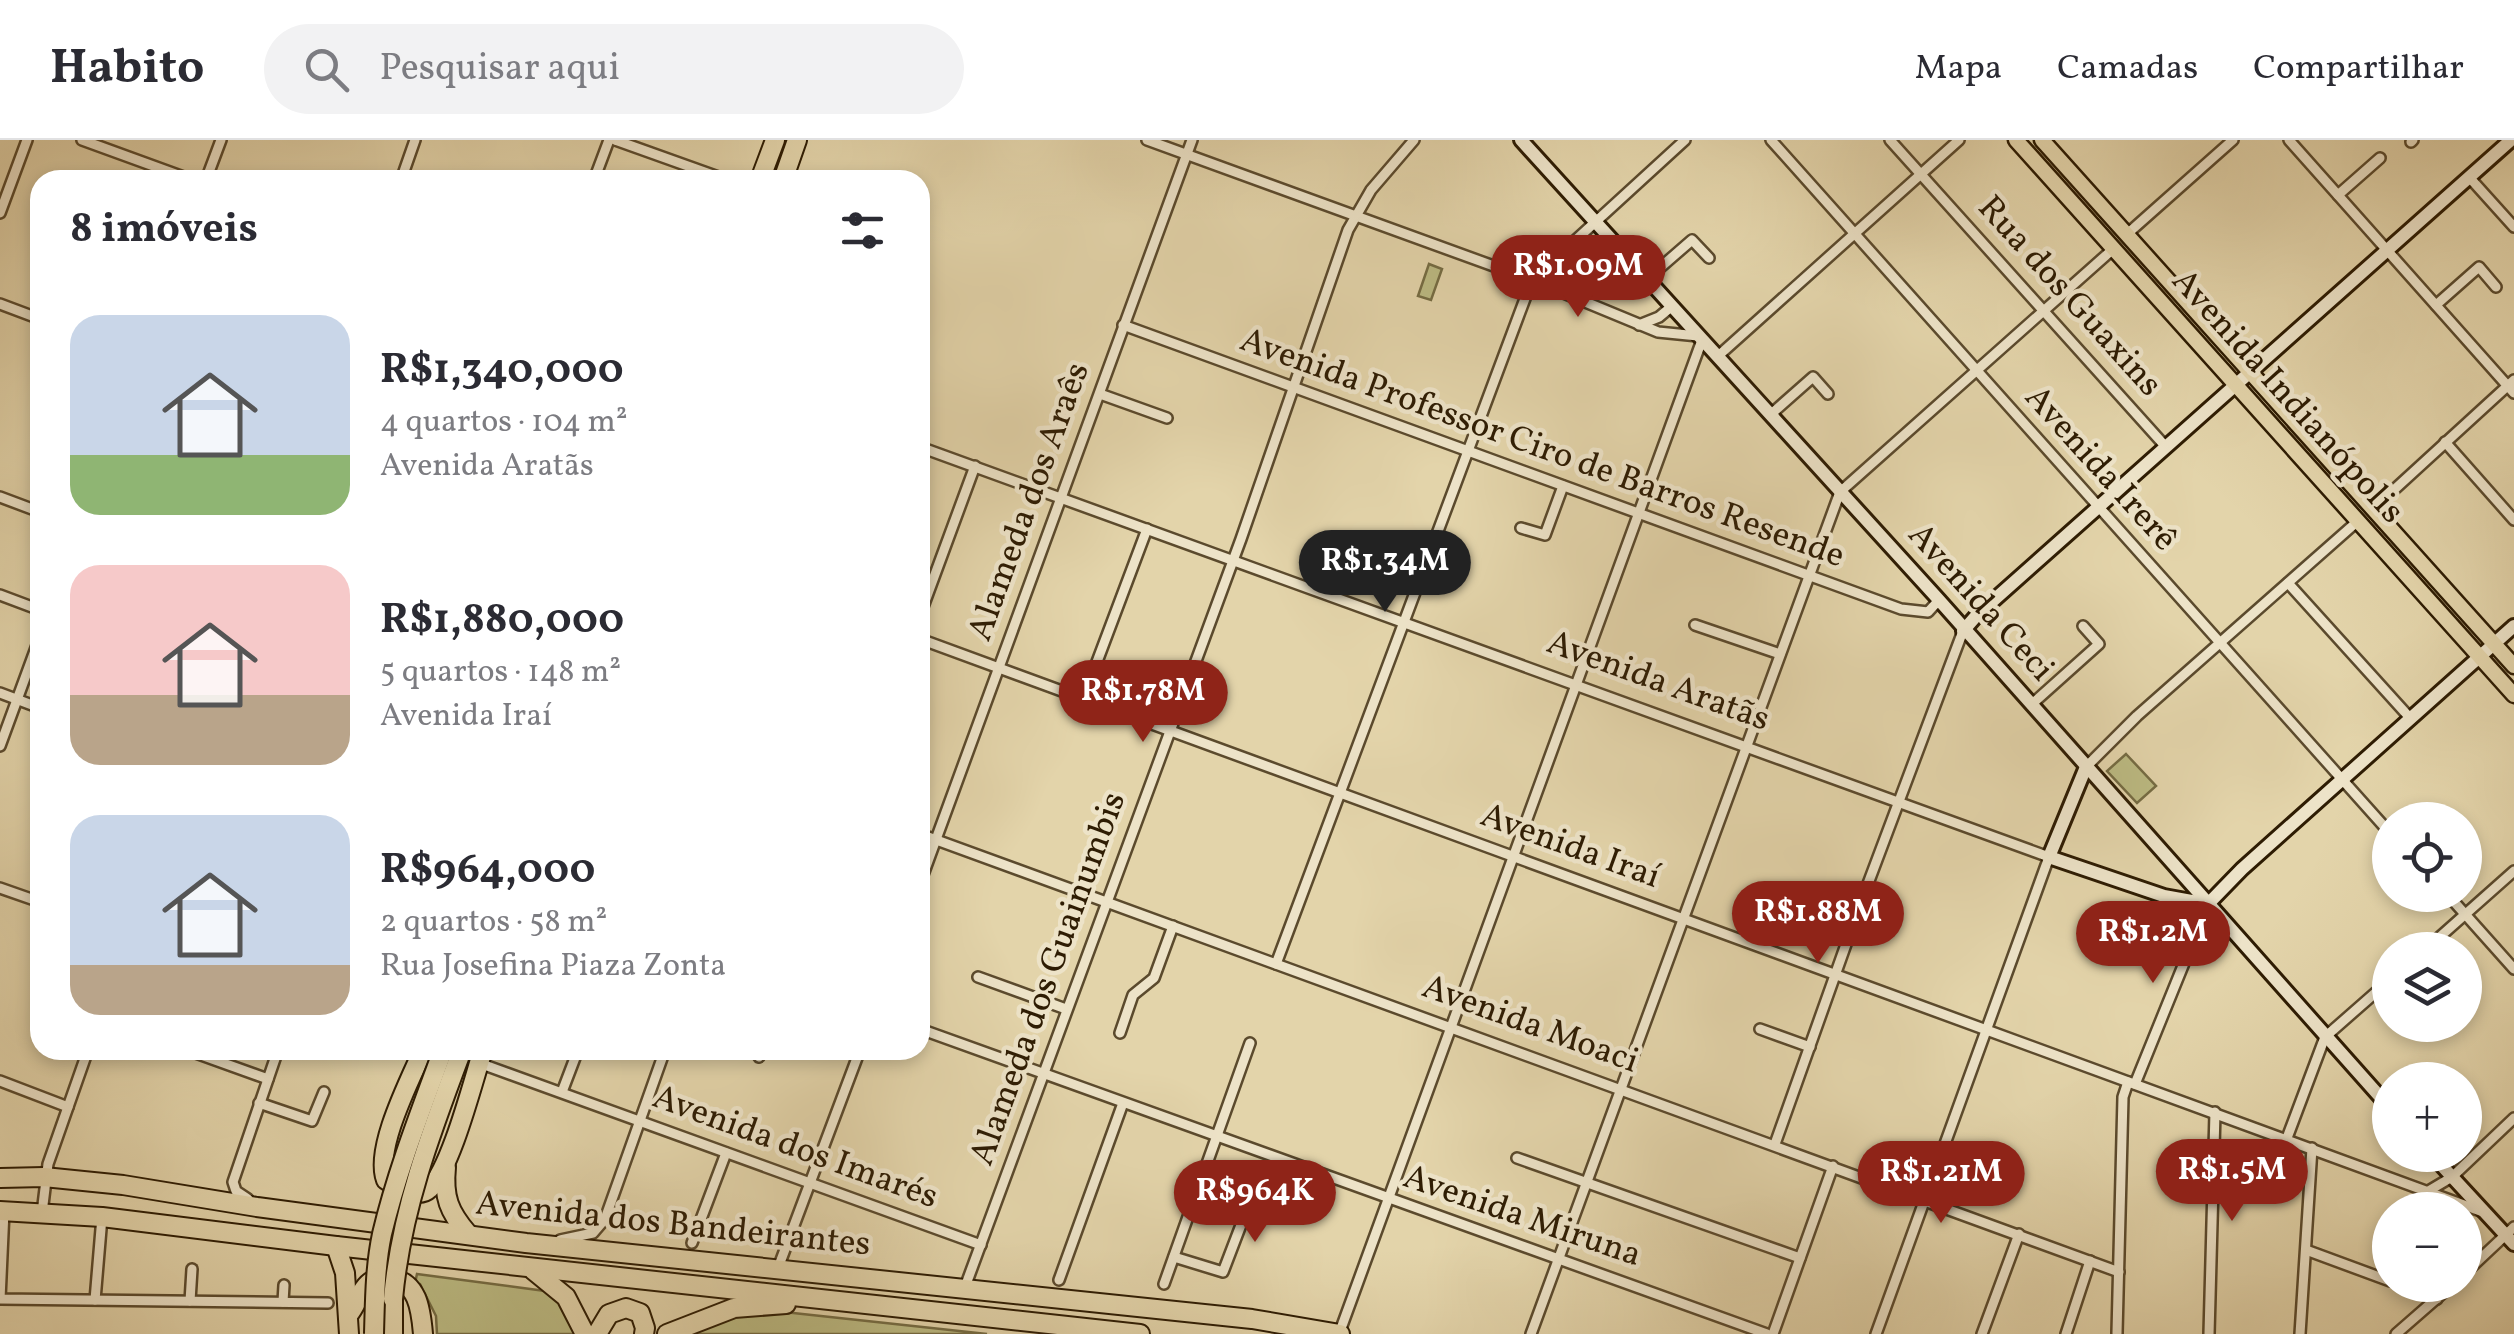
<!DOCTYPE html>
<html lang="pt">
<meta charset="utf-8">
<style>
:root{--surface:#fff;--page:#f2f2f3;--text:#2b2b33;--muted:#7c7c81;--line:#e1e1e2;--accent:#8f2418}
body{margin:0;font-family:Vollkorn,serif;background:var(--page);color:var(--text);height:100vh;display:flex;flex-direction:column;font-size:38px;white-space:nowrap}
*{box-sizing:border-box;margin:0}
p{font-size:32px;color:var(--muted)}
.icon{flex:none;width:55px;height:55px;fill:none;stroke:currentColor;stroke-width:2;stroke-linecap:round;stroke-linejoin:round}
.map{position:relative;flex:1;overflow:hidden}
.drawer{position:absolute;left:30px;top:30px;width:900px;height:890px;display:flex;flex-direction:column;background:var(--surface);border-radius:30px;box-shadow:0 5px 15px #0003}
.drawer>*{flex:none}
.controls{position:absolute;left:2372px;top:662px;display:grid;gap:20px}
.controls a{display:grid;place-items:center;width:110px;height:110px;border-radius:50%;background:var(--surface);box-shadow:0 5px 15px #0003;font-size:50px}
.price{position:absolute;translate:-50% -85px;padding:0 22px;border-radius:35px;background:var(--accent);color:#fff;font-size:32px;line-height:65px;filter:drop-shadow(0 2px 5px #0008)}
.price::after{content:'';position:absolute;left:50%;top:60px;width:30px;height:22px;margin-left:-15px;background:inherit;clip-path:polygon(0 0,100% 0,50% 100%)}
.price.active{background:#222;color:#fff}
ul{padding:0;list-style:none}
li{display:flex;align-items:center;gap:30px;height:250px;padding:0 40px}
li span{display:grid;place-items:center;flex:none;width:280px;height:200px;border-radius:30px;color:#555}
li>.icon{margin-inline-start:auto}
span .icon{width:120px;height:120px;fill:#fffc;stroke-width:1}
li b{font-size:42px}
h2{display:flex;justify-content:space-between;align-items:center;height:120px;padding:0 40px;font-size:42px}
header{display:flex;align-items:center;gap:60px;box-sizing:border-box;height:140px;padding:0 50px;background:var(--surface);border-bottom:2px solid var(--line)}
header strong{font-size:48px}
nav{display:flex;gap:55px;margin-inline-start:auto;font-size:35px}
.search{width:700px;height:90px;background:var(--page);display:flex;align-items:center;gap:25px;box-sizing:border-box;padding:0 35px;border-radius:55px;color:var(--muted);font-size:38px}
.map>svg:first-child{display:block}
.green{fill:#bcbb83;stroke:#756c43;stroke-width:2.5}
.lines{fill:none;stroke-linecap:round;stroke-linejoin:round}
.street-casing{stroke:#5b4a2d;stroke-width:14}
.secondary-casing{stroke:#2e1c03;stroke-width:18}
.primary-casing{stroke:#2e1c03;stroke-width:19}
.highway-casing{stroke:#2e1c03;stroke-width:22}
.street{stroke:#ede3c8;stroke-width:9}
.secondary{stroke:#ede3c8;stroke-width:12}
.primary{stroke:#e3d4aa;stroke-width:14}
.highway{stroke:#e3d4aa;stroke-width:18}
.highway-bridge-casing{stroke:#2e1c03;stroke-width:22;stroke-linecap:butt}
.highway-bridge{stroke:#e3d4aa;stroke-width:18}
.labels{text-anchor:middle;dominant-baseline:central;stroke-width:9;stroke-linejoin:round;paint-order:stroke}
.street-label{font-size:35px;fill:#2e1c03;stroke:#ede3c8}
</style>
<header>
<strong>Habito</strong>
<div class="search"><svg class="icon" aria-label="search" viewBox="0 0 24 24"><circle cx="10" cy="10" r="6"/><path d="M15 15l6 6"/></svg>Pesquisar aqui</div>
<nav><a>Mapa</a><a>Camadas</a><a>Compartilhar</a></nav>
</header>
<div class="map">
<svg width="2514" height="1194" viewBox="0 0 2514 1194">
<rect width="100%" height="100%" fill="#e3d4aa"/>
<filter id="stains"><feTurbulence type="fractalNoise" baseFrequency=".002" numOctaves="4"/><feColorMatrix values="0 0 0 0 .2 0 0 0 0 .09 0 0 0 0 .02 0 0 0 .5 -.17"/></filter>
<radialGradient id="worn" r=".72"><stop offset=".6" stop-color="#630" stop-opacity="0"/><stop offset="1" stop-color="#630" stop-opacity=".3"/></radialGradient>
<g class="green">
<polygon points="1429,124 1442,129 1431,160 1418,156"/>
<polygon points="2126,614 2156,646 2137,663 2107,631"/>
<polygon points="417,1134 545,1151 568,1170 578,1194 437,1194 436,1176 420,1144 415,1143"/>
<polygon points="784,1172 987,1194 682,1194 734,1175"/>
</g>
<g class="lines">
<g class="street-casing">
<g id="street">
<polyline points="82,0 192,40"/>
<polyline points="615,0 727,40"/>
<polyline points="1147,0 1532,140 1658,192 1698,196"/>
<polyline points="1771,0 2390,693"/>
<polyline points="1890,0 2166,307"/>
<polyline points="2289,0 2514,253"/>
<polyline points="2411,2 2413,0"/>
<polyline points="2469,37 2514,87"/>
<polyline points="206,40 221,0"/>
<polyline points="401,40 415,0"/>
<polyline points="594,40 609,0"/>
<polyline points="2338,55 2380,18"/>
<polyline points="0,73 27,0"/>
<polyline points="2126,95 2233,0"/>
<polyline points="1647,139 1692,100 1709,118"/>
<polyline points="0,164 40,179"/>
<polyline points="2436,165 2479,127 2496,147"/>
<polyline points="1123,185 1901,469 1928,472 1939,460"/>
<polyline points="1639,185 1659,177 1671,167"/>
<polyline points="1717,217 1959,0"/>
<polyline points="1100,254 1167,278"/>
<polyline points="1770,275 1813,237 1828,254"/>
<polyline points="2445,302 2514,380"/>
<polyline points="920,307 2049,717 1876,1194"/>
<polyline points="0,357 40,372"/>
<polyline points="2373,369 2514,240"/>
<polyline points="1521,388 1545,395 1563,346"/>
<polyline points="2288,443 2411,579"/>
<polyline points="0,455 40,470"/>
<polyline points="920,475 975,326"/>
<polyline points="1695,485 1780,514"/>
<polyline points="920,499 2483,1072"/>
<polyline points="0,553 40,568"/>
<polyline points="1083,559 1147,389"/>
<polyline points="2031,565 2099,504 2083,486"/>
<polyline points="0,606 40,497"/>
<polyline points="2086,627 2137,576 2359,380"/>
<polyline points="920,694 2119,1132"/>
<polyline points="920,743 1192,0"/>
<polyline points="0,748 40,762"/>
<polyline points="2448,755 2514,829"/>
<polyline points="2425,810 2514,731"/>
<polyline points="1276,824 1532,140 1685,0"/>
<polyline points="978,837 1066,869"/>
<polyline points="920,889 1767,1194"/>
<polyline points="1760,889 1810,907"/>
<polyline points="1120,893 1133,855 1154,838 1173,786"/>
<polyline points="187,910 268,939"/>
<polyline points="759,917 761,910"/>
<polyline points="479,923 981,1105"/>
<polyline points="0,941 68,967"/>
<polyline points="2135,944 2208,764"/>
<polyline points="562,952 578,910"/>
<polyline points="259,963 312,981 324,952"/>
<polyline points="2287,998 2325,897 2390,840"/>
<polyline points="1775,1004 1860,765 1963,491"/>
<polyline points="1517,1018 1800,1118"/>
<polyline points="2425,1053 2452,1037 2514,978"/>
<polyline points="248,1059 236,1051 233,1042 278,910"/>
<polyline points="4,1071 0,1159 328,1163"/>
<polyline points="42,1073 48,1024 88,910"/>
<polyline points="560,1100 593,1093 605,1079 665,910"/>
<polyline points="692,1103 726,1013"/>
<polyline points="2306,1110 2390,1141"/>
<polyline points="1174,1117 1223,1132 1249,1064 1200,1044"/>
<polyline points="778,1128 860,910"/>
<polyline points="2465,1133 2514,1087"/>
<polyline points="1059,1140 1123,963"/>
<polyline points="1164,1144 1250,903"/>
<polyline points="2400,1145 2437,1159"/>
<polyline points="965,1147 1241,399 1348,90 1371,50 1414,0"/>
<polyline points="95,1160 102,1077"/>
<polyline points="190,1161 192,1129"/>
<polyline points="283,1162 284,1145"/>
<polyline points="2117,1193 2123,957 2128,942"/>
<polyline points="1339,1194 1702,200"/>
<polyline points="1531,1194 1840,352 2112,110"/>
<polyline points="1773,1194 1833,1026"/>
<polyline points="1982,1194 2019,1094"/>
<polyline points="2066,1194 2090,1121"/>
<polyline points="2209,1194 2215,972"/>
<polyline points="2300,1194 2312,1008"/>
<polyline points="2396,1194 2452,1145"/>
</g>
</g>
<g class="secondary-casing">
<g id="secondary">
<polyline points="1521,0 1939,460 2390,968"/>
<polyline points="1963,491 1977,475 2511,0"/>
<polyline points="2086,627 2049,717 2164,756 2208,764"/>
<polyline points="2208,764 2242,729 2514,486"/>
<polyline points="2432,1015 2514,1104"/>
</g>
</g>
<g class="primary-casing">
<g id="primary">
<polyline points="2016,0 2514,555"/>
<polyline points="2042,0 2514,526"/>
</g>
</g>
<g class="highway-casing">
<g id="highway">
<polyline points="760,40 775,0"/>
<polyline points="783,40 797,0"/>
<path d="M423,910C410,940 374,1009 386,1040C396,1047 419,1059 429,1049C451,1029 473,941 483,910"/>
<path d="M446,1027C443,1057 449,1072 468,1094"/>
<polyline points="0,1038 44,1037 123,1045 257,1067 526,1103 1252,1179 1340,1194"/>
<polyline points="0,1071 102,1077 336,1106 1140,1194"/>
<polyline points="336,1106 345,1133 349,1194"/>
<polyline points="533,1130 566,1157 585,1194"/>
<polyline points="393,1159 393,1194"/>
<path d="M349,1174C357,1165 361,1147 372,1141C376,1138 382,1138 388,1138C418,1140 421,1170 423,1194"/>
<polyline points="597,1194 609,1174 626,1168 640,1173 645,1188 644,1194"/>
<polyline points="667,1194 734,1168 786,1164"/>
</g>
</g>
<use href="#street" class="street"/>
<use href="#secondary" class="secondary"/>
<use href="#primary" class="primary"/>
<use href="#highway" class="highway"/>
<g class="highway-bridge-casing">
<g id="highway-bridge">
<path d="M393,1159C401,1071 431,992 462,910"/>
<path d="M374,1194C375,1160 375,1127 382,1094C397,1031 421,970 443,910"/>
</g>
</g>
<use href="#highway-bridge" class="highway-bridge"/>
</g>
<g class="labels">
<g class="street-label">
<text transform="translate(2069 157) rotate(48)">Rua dos Guaxins</text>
<text transform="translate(2287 257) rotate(48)">Avenida Indianópolis</text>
<text transform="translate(1542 309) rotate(20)">Avenida Professor Ciro de Barros Resende</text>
<text transform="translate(2100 329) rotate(48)">Avenida Irerê</text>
<text transform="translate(1030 362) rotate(-70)">Alameda dos Araês</text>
<text transform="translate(1980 463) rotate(48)">Avenida Ceci</text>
<text transform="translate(1658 542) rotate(20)">Avenida Aratãs</text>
<text transform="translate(1570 707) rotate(20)">Avenida Iraí</text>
<text transform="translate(1049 839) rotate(-70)">Alameda dos Guainumbis</text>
<text transform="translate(1530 885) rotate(20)">Avenida Moaci</text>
<text transform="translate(795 1008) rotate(20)">Avenida dos Imarés</text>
<text transform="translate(1522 1077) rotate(19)">Avenida Miruna</text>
<text transform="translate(673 1085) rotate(6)">Avenida dos Bandeirantes</text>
</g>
</g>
<rect width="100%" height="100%" filter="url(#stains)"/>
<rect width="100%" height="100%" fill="url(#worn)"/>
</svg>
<div class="controls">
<a><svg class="icon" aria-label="locate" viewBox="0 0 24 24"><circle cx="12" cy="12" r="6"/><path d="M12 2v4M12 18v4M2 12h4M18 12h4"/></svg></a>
<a><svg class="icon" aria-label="layers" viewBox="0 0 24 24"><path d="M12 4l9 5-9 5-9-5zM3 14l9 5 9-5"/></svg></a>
<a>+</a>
<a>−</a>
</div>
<b class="price" style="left:1578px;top:180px">R$1.09M</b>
<b class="price active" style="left:1385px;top:475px">R$1.34M</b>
<b class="price" style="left:1143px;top:605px">R$1.78M</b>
<b class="price" style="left:1818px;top:826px">R$1.88M</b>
<b class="price" style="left:2153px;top:846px">R$1.2M</b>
<b class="price" style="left:2232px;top:1084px">R$1.5M</b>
<b class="price" style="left:1941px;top:1086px">R$1.21M</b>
<b class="price" style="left:1255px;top:1105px">R$964K</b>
<section class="drawer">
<h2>8 imóveis<svg class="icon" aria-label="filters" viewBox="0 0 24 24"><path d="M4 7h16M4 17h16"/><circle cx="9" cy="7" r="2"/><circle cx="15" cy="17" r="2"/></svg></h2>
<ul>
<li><span style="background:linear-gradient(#c9d6e8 70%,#8fb573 0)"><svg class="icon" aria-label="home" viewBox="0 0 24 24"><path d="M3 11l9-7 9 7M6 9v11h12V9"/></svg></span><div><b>R$1,340,000</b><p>4 quartos · 104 m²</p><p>Avenida Aratãs</p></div></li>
<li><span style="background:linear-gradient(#f6c9c9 65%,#b9a48a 0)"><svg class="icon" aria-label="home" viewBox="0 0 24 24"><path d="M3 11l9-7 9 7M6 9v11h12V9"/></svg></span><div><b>R$1,880,000</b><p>5 quartos · 148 m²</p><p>Avenida Iraí</p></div></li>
<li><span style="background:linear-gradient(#c9d6e8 75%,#b9a48a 0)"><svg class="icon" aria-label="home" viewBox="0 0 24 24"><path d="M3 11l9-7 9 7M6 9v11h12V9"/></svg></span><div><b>R$964,000</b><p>2 quartos · 58 m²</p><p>Rua Josefina Piaza Zonta</p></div></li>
</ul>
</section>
</div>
